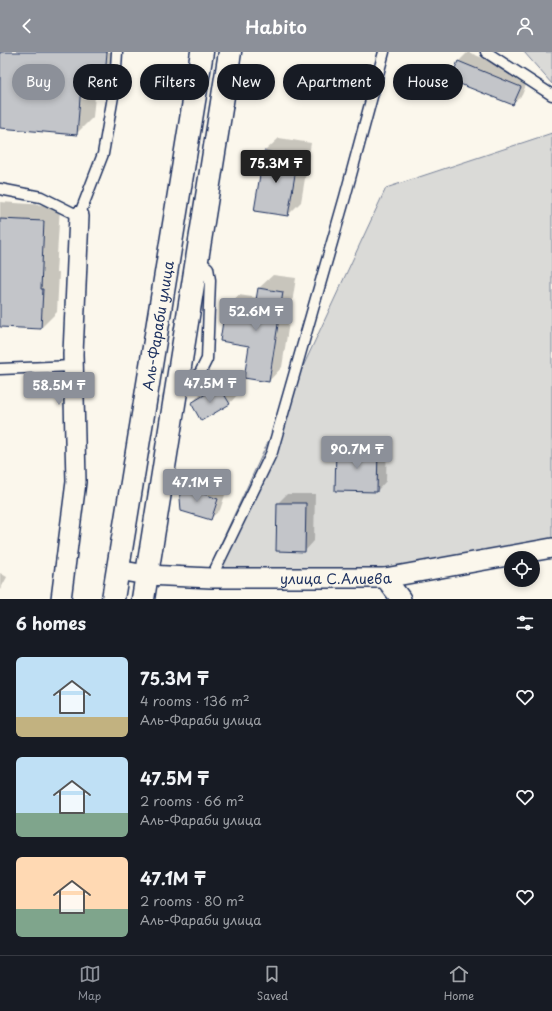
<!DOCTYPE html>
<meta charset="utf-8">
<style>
:root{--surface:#171b24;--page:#20242c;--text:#f1f3f6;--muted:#9ea1a6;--line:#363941;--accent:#8c9099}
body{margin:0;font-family:"Playpen Sans",sans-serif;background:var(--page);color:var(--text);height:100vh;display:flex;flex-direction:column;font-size:15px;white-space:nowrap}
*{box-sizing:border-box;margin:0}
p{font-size:13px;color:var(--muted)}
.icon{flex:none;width:22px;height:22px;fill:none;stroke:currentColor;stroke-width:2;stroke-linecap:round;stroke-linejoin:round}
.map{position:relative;height:547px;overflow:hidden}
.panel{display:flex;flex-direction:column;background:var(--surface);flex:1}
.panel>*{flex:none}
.banner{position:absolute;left:12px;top:12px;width:528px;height:36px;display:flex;gap:8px}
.tools{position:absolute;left:504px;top:499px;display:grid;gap:8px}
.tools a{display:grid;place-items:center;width:36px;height:36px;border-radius:50%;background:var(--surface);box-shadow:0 2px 6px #0003;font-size:20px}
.price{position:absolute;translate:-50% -34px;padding:0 9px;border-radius:4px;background:var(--accent);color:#fff;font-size:13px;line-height:26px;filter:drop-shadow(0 1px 2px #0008)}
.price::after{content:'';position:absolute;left:50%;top:24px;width:12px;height:9px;margin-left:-6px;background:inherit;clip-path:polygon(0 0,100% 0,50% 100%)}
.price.current{background:#222;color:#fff}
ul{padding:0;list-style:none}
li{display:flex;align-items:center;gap:12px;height:100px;padding:0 16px}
li span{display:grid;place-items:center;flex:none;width:112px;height:80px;border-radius:6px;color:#555}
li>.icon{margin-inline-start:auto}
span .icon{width:48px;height:48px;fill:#fffc;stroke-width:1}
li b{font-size:17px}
h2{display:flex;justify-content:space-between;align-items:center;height:48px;padding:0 16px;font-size:17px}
.tag{padding:0 14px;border-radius:18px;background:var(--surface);box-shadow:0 2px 6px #0003;font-size:14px;line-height:36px}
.tag.current{background:var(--accent);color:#fff}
header{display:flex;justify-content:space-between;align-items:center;height:52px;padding:0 16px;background:var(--accent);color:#fff;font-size:18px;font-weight:600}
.menu{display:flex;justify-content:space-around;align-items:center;height:56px;border-top:1px solid var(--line);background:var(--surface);font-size:11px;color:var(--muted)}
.menu a{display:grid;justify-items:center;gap:2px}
.menu .current{color:var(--accent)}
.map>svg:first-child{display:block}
.green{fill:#dadad7;stroke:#7a849a}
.shadow{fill:#0003}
.building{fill:#c3c5c9;stroke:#1b2f5e}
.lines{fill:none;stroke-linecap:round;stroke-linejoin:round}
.lane-casing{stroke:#1b2f5e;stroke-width:13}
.street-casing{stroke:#1b2f5e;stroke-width:22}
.primary-casing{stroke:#1b2f5e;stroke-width:25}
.lane{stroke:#fbf7ec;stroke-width:10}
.street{stroke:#fbf7ec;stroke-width:19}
.primary{stroke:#fbf7ec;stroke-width:22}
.labels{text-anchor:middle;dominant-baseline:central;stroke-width:3;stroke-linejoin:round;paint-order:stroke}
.street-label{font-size:14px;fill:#1b2f5e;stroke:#fbf7ec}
</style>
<header><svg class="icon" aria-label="back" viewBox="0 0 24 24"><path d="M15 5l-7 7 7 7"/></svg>Habito<svg class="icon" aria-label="person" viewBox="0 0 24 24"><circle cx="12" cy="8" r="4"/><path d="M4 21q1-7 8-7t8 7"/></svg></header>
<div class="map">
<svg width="552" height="547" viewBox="0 0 552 547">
<rect width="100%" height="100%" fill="#fbf7ec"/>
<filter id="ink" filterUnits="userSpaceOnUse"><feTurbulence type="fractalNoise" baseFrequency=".025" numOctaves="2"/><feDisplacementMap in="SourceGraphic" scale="8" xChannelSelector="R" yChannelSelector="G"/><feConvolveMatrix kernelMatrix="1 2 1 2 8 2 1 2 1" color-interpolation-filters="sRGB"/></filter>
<g filter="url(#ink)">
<g class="green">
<polygon points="524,0 552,0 552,32"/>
<polygon points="552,81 552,496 385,526 202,532 386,136"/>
</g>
<g class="shadow">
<polygon points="0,0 122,0 121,18 104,35 96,34 93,65 76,82 0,75"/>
<polygon points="468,0 529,25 522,43 513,52 459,9"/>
<polygon points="279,86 311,91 301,150 288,163 265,99"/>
<polygon points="0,150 60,154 56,221 59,221 57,260 41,276 0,274"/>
<polygon points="273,223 296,226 282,315 269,329 250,293 226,256 239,243 258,246 259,236"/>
<polygon points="229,326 238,342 229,352 192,351 201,341"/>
<polygon points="346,388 387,388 386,429 377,439 337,397"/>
<polygon points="189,424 227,437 220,458 210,467 180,434"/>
<polygon points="287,442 315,442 314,489 305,499 278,451"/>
<polygon points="0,521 7,525 0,538"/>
</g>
<g class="building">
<polygon points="0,0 107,0 104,36 81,34 77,83 0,76"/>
<polygon points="458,9 521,35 513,53 450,28"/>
<polygon points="264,99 298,105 288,164 254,159"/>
<polygon points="0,167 44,169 41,237 43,237 41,277 0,275"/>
<polygon points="258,236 283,240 269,330 244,326 249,294 220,289 225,256 254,260"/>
<polygon points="219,334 230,352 201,369 191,351"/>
<polygon points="336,397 378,397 377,440 335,439"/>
<polygon points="179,433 218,447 211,468 181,459"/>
<polygon points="277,451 306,451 305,500 276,499"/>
</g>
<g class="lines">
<g class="lane-casing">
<g id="lane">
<polyline points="486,0 552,43"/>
<polyline points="0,137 41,145 79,164 103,102 115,33 117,0"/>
<polyline points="0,317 73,314"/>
<polyline points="177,336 200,321 207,307 210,228 208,216 198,207"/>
<polyline points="211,526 272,400 345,145 384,0"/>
</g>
</g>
<g class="street-casing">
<g id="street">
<path id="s1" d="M117,518L147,523L211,526H385L552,496"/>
<polyline points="385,526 401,547"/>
<polyline points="61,547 76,430 73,302 79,164"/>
</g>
</g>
<g class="primary-casing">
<g id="primary">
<path id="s2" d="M113,547L202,0"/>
<polyline points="143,547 230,0"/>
</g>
</g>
<use href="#lane" class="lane"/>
<use href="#street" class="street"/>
<use href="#primary" class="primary"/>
</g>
</g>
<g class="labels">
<g class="street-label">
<text stroke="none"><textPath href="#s2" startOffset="277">Аль-Фараби улица</textPath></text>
<text stroke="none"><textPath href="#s1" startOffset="219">улица С.Алиева</textPath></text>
</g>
</g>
</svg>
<div class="tools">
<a><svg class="icon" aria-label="locate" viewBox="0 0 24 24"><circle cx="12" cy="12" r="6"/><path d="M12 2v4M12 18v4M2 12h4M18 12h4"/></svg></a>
</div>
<b class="price current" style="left:276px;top:132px">75.3M ₸</b>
<b class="price" style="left:256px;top:280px">52.6M ₸</b>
<b class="price" style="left:210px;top:352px">47.5M ₸</b>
<b class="price" style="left:59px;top:354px">58.5M ₸</b>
<b class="price" style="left:357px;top:418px">90.7M ₸</b>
<b class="price" style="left:197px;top:451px">47.1M ₸</b>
<div class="banner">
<a class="tag current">Buy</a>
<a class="tag">Rent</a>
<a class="tag">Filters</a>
<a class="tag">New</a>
<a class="tag">Apartment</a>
<a class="tag">House</a>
</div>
</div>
<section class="panel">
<h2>6 homes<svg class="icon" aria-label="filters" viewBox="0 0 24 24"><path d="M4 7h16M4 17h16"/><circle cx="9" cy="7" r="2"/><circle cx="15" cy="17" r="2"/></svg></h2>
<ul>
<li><span style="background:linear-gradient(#bfe0f5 75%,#c2b280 0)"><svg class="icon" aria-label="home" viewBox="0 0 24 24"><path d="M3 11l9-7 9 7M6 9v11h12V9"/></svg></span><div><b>75.3M ₸</b><p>4 rooms · 136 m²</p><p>Аль-Фараби улица</p></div><svg class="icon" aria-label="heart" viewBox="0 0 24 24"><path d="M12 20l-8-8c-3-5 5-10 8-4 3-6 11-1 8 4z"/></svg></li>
<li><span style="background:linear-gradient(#bfe0f5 70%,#7fa58c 0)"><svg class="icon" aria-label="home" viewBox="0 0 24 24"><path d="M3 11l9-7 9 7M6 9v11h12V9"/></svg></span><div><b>47.5M ₸</b><p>2 rooms · 66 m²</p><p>Аль-Фараби улица</p></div><svg class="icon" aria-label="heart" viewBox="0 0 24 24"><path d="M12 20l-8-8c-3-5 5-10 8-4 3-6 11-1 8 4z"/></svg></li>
<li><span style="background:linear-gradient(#ffd9b3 65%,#7fa58c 0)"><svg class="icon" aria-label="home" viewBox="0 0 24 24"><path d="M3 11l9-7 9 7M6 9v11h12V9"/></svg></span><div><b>47.1M ₸</b><p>2 rooms · 80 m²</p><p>Аль-Фараби улица</p></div><svg class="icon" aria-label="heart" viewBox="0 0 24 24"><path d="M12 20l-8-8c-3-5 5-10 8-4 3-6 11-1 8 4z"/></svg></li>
</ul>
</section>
<nav class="menu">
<a class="current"><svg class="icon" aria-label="map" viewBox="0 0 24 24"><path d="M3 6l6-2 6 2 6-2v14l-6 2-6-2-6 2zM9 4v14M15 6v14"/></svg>Map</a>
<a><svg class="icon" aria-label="saved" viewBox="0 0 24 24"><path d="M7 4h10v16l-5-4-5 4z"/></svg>Saved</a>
<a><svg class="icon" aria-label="home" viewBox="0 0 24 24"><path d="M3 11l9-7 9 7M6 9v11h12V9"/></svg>Home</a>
</nav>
